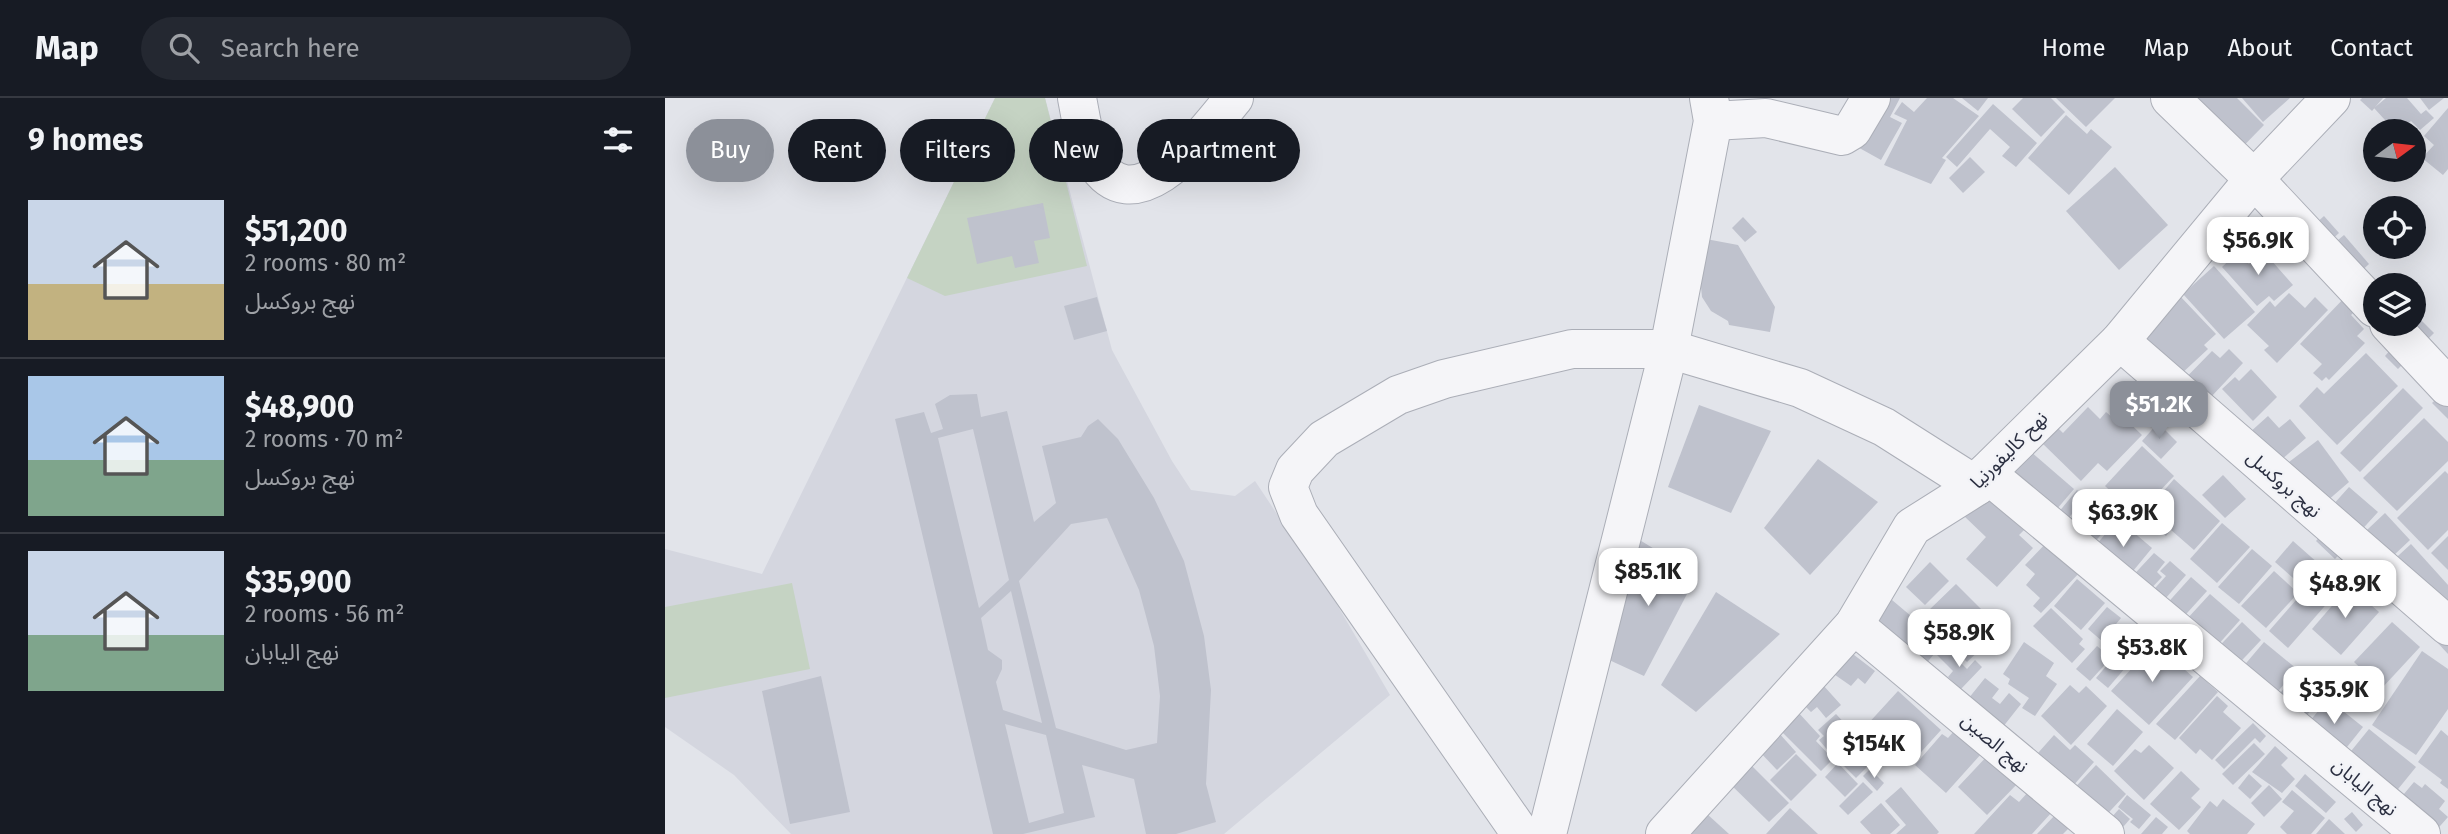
<!DOCTYPE html>
<meta charset="utf-8">
<style>
:root{--surface:#171b24;--page:#242831;--text:#f1f3f6;--muted:#9ea1a6;--line:#363941;--accent:#8c9099}
body{margin:0;font-family:"Fira Sans","Noto Sans Arabic",sans-serif;background:var(--page);color:var(--text);height:100vh;display:flex;flex-direction:column;font-size:26px;white-space:nowrap}
*{box-sizing:border-box;margin:0}
p{font-size:23px;color:var(--muted)}
.icon{flex:none;width:38px;height:38px;fill:none;stroke:currentColor;stroke-width:2;stroke-linecap:round;stroke-linejoin:round}
.map{position:relative;flex:1;overflow:hidden}
.drawer{display:flex;flex-direction:column;background:var(--surface);width:665px}
.drawer>*{flex:none}
.banner{position:absolute;left:21px;top:21px;width:665px;height:63px;display:flex;gap:14px}
.needle{width:46px;rotate:75deg}
.tools{position:absolute;left:1698px;top:21px;display:grid;gap:14px}
.tools a{display:grid;place-items:center;width:63px;height:63px;border-radius:50%;background:var(--surface);box-shadow:0 7px 28px #0002;font-size:35px}
.price{position:absolute;translate:-50% -60px;padding:0 16px;border-radius:14px;background:#fff;color:#222;font-size:23px;line-height:46px;filter:drop-shadow(0 2px 4px #0008)}
.price::after{content:'';position:absolute;left:50%;top:42px;width:21px;height:16px;margin-left:-10px;background:inherit;clip-path:polygon(0 0,100% 0,50% 100%)}
.price.on{background:var(--accent);color:#fff}
ul{padding:0;list-style:none}
li{display:flex;align-items:center;gap:21px;height:175px;padding:0 28px}
li+li{border-top:2px solid var(--line)}
li span{display:grid;place-items:center;flex:none;width:196px;height:140px;border-radius:0px;color:#555}
li>.icon{margin-inline-start:auto}
span .icon{width:84px;height:84px;fill:#fffc;stroke-width:1}
li b{font-size:30px}
h2{display:flex;justify-content:space-between;align-items:center;height:84px;padding:0 28px;font-size:30px}
.pill{padding:0 24px;border-radius:32px;background:var(--surface);box-shadow:0 7px 28px #0002;font-size:24px;line-height:63px}
.pill.on{background:var(--accent);color:#fff}
header{display:flex;align-items:center;gap:42px;box-sizing:border-box;height:98px;padding:0 35px;background:var(--surface);border-bottom:2px solid var(--line)}
header strong{font-size:33px}
nav{display:flex;gap:38px;margin-inline-start:auto;font-size:24px}
.search{width:490px;height:63px;background:var(--page);display:flex;align-items:center;gap:18px;box-sizing:border-box;padding:0 24px;border-radius:38px;color:var(--muted);font-size:26px}
main{display:flex;flex:1;min-height:0}
.map>svg:first-child{display:block}
.built{fill:#d4d6df}
.green{fill:#c5d3c3}
.building{fill:#bfc2cd;fill-rule:evenodd}
.lines{fill:none;stroke-linecap:round;stroke-linejoin:round}
.minor-casing{stroke:#abaeb7;stroke-width:40}
.minor{stroke:#f5f5f8;stroke-width:38}
.labels{text-anchor:middle;dominant-baseline:central;stroke-width:5;stroke-linejoin:round;paint-order:stroke}
.street-label{font-size:19px;fill:#2b2f41;stroke:#f2f3f7}
</style>
<header>
<strong>Map</strong>
<div class="search"><svg class="icon" aria-label="search" viewBox="0 0 24 24"><circle cx="10" cy="10" r="6"/><path d="M15 15l6 6"/></svg>Search here</div>
<nav><a>Home</a><a>Map</a><a>About</a><a>Contact</a></nav>
</header>
<main>
<section class="drawer">
<h2>9 homes<svg class="icon" aria-label="filters" viewBox="0 0 24 24"><path d="M4 7h16M4 17h16"/><circle cx="9" cy="7" r="2"/><circle cx="15" cy="17" r="2"/></svg></h2>
<ul>
<li><span style="background:linear-gradient(#c9d6e8 60%,#c2b280 0)"><svg class="icon" aria-label="home" viewBox="0 0 24 24"><path d="M3 11l9-7 9 7M6 9v11h12V9"/></svg></span><div><b>$51,200</b><p>2 rooms · 80 m²</p><p>نهج بروكسل</p></div></li>
<li><span style="background:linear-gradient(#a9c7e8 60%,#7fa58c 0)"><svg class="icon" aria-label="home" viewBox="0 0 24 24"><path d="M3 11l9-7 9 7M6 9v11h12V9"/></svg></span><div><b>$48,900</b><p>2 rooms · 70 m²</p><p>نهج بروكسل</p></div></li>
<li><span style="background:linear-gradient(#c9d6e8 60%,#7fa58c 0)"><svg class="icon" aria-label="home" viewBox="0 0 24 24"><path d="M3 11l9-7 9 7M6 9v11h12V9"/></svg></span><div><b>$35,900</b><p>2 rooms · 56 m²</p><p>نهج اليابان</p></div></li>
</ul>
</section>
<div class="map">
<svg width="1783" height="736" viewBox="0 0 1783 736">
<rect width="100%" height="100%" fill="#e2e4ea"/>
<polygon class="built" points="330,0 380,0 447,252 507,363 526,392 570,398 590,383 671,505 725,597 559,736 126,736 69,677 0,629 0,451 97,476"/>
<g class="green">
<polygon points="330,0 380,0 422,168 280,198 242,180"/>
<polygon points="127,485 145,571 0,600 0,509"/>
</g>
<g class="building">
<polygon points="1203,0 1235,0 1225,19 1237,25 1216,62 1180,42"/>
<polygon points="1262,0 1288,0 1314,18 1277,60 1281,62 1266,86 1219,67 1242,22 1229,16 1237,4 1249,14"/>
<polygon points="1297,0 1323,0 1313,13"/>
<polygon points="1358,0 1386,0 1400,14 1376,39 1347,11"/>
<polygon points="1391,0 1450,0 1421,29"/>
<polygon points="1510,0 1572,0 1599,27 1554,73"/>
<polygon points="1577,0 1625,0 1598,24"/>
<polygon points="1697,0 1718,0 1707,13 1695,2"/>
<polygon points="1721,0 1742,0 1756,16 1761,12 1769,20 1755,32 1746,23 1735,33 1730,33 1709,10"/>
<polygon points="1755,0 1779,0 1764,12"/>
<polygon points="1328,6 1372,45 1351,69 1337,58 1345,49 1325,31 1292,69 1281,59"/>
<polygon points="1783,10 1783,71 1778,77 1757,60 1769,47 1759,38"/>
<polygon points="1401,17 1422,36 1426,31 1447,49 1404,97 1363,60"/>
<polygon points="1305,59 1320,74 1298,95 1284,80"/>
<polygon points="1450,69 1503,127 1454,172 1401,113"/>
<polygon points="378,105 385,140 369,143 374,165 350,170 347,158 312,166 302,120"/>
<polygon points="1659,118 1674,135 1651,156 1636,139"/>
<polygon points="1078,119 1092,134 1080,144 1067,130"/>
<polygon points="1583,119 1602,140 1587,153 1568,132"/>
<polygon points="1679,137 1704,166 1692,177 1666,148"/>
<polygon points="1041,141 1073,147 1110,209 1105,234 1064,227 1063,223 1046,213 1037,199 1035,179"/>
<polygon points="1598,153 1628,187 1609,203 1604,198 1592,208 1557,169 1573,154 1584,166"/>
<polygon points="1549,168 1590,214 1559,241 1518,196"/>
<polygon points="1624,195 1640,210 1650,199 1663,212 1612,265 1599,252 1604,248 1582,227 1605,203 1610,209"/>
<polygon points="1683,196 1695,208 1686,217 1699,231 1692,238 1700,245 1664,282 1661,279 1657,283 1648,275 1657,266 1635,246"/>
<polygon points="1514,197 1551,236 1539,247 1543,251 1515,277 1475,234"/>
<polygon points="432,199 442,233 409,242 399,208"/>
<polygon points="1748,214 1769,235 1733,271 1720,258 1748,226"/>
<polygon points="1564,251 1578,265 1529,317 1506,295 1547,253 1555,260"/>
<polygon points="1701,255 1733,288 1672,347 1634,308 1652,289 1659,296"/>
<polygon points="1586,271 1612,299 1588,323 1557,291 1570,279 1574,283"/>
<polygon points="1738,290 1758,310 1695,374 1675,355"/>
<polygon points="1783,290 1783,321 1767,305"/>
<path d="M312,296L316,319L342,313L369,424L391,405L377,348L416,339L423,328L433,321L453,341L489,400L519,463L539,538L546,592L541,686L551,724L511,736H481L469,681L417,667L430,719L358,736H328L230,321L259,314L266,335L278,331L270,306L285,297ZM308,331L344,482L314,510L273,340ZM442,420L474,492L489,548L495,598L492,645L461,652L391,630L354,483L406,426ZM346,493L377,625L338,612L331,584L337,571V562L323,552L316,520ZM340,626L381,637L399,715L364,725Z"/>
<polygon points="1034,307 1106,333 1066,415 1003,389"/>
<polygon points="1423,309 1435,321 1441,314 1448,320 1453,314 1477,337 1442,373 1433,365 1416,383 1376,344 1391,328 1398,335"/>
<polygon points="1603,318 1614,330 1625,321 1641,340 1615,363 1564,353"/>
<polygon points="1759,320 1783,344 1783,363 1732,413 1698,380"/>
<polygon points="1493,325 1512,344 1496,361 1477,343"/>
<polygon points="1653,342 1684,384 1639,423 1603,380"/>
<polygon points="1477,348 1509,378 1472,417 1440,388"/>
<polygon points="1366,354 1409,391 1386,418 1343,381"/>
<polygon points="1153,361 1213,404 1145,477 1099,430"/>
<polygon points="1780,373 1783,376 1783,432 1763,452 1732,420"/>
<polygon points="1558,377 1581,401 1560,420 1537,397"/>
<polygon points="1509,381 1555,423 1529,452 1506,432 1501,438 1478,417"/>
<polygon points="1684,389 1713,414 1670,461 1651,443 1659,434 1650,427"/>
<polygon points="1323,392 1363,428 1354,437 1368,450 1332,489 1301,461 1321,439 1299,418"/>
<polygon points="1412,392 1421,399 1397,428 1388,421"/>
<polygon points="1427,400 1450,421 1426,448 1396,434"/>
<polygon points="1720,415 1745,442 1710,475 1685,448"/>
<polygon points="1453,421 1487,450 1459,484 1431,447"/>
<polygon points="1557,425 1585,449 1552,485 1525,461"/>
<polygon points="1783,438 1783,472 1766,455"/>
<polygon points="973,441 1032,477 979,578 942,561"/>
<polygon points="1384,442 1417,472 1376,515 1368,508 1375,500 1361,487 1370,476 1360,467"/>
<polygon points="1628,443 1654,466 1636,487 1610,464"/>
<polygon points="1746,446 1783,487 1783,556 1711,478"/>
<polygon points="1587,451 1607,468 1574,506 1553,489"/>
<polygon points="1489,455 1500,464 1492,474 1497,479 1478,499 1461,485"/>
<polygon points="1505,463 1521,477 1493,509 1482,499 1501,478 1495,473"/>
<polygon points="1265,464 1284,483 1260,507 1241,489"/>
<polygon points="1609,473 1633,495 1601,530 1576,508"/>
<polygon points="1654,476 1673,493 1623,550 1604,533"/>
<polygon points="1526,479 1542,493 1513,525 1498,510"/>
<polygon points="1412,481 1440,505 1416,532 1389,508"/>
<polygon points="1291,486 1324,519 1308,534 1287,512 1274,524 1263,513"/>
<polygon points="1684,488 1714,514 1676,557 1647,531"/>
<polygon points="1051,494 1115,536 1031,614 996,587"/>
<polygon points="1545,496 1575,522 1544,557 1521,522"/>
<polygon points="1227,502 1278,545 1256,572 1204,529"/>
<polygon points="1442,509 1456,520 1437,543 1423,531"/>
<polygon points="1386,510 1418,541 1414,546 1420,551 1407,565 1368,528"/>
<polygon points="1287,517 1318,549 1302,564 1271,532"/>
<polygon points="1577,524 1596,542 1565,575 1546,557"/>
<polygon points="1727,524 1755,549 1717,590 1689,564"/>
<polygon points="1472,532 1484,542 1443,590 1431,580"/>
<polygon points="1359,544 1389,565 1381,578 1392,586 1370,618 1357,610 1364,600 1343,586 1345,581 1338,576"/>
<polygon points="1599,544 1632,571 1604,604 1571,577"/>
<polygon points="1490,545 1528,579 1484,627 1446,593"/>
<polygon points="1432,548 1446,560 1425,583 1411,571"/>
<polygon points="1280,549 1302,571 1310,562 1317,569 1296,591 1283,579 1288,573 1272,557"/>
<polygon points="1180,550 1210,573 1200,586 1193,580 1186,588 1163,572"/>
<polygon points="1757,553 1783,571 1783,611 1751,657 1707,627"/>
<polygon points="1636,571 1662,594 1635,625 1609,602"/>
<polygon points="156,578 185,714 125,726 97,593"/>
<polygon points="1535,578 1553,594 1510,642 1491,626"/>
<polygon points="1320,580 1334,591 1327,600 1335,606 1344,595 1356,606 1330,639 1295,611"/>
<polygon points="1158,587 1176,607 1161,620 1152,609 1146,614 1137,605"/>
<polygon points="1405,587 1414,595 1421,588 1442,608 1406,647 1376,618"/>
<polygon points="1233,593 1276,632 1248,663 1221,639 1217,644 1200,629"/>
<polygon points="1552,598 1563,608 1558,614 1576,630 1547,662 1535,651 1531,656 1514,640"/>
<polygon points="1663,601 1698,629 1678,654 1640,629"/>
<polygon points="1452,611 1478,634 1448,668 1422,646"/>
<polygon points="1132,613 1155,638 1151,643 1168,661 1156,673 1114,631"/>
<polygon points="1171,616 1195,642 1172,663 1154,642 1159,638 1153,632"/>
<polygon points="1588,625 1601,638 1595,645 1590,640 1559,671 1550,662"/>
<polygon points="1704,631 1751,669 1725,701 1678,663"/>
<polygon points="1290,632 1317,655 1281,695 1250,667 1277,636 1283,640"/>
<polygon points="1776,632 1783,638 1783,691 1775,685 1777,682 1753,664"/>
<polygon points="1112,633 1131,654 1112,672 1092,651"/>
<polygon points="1389,637 1405,652 1410,647 1429,664 1400,697 1364,665"/>
<polygon points="1589,645 1600,656 1568,687 1557,676"/>
<polygon points="1484,647 1509,670 1479,702 1449,673 1470,651 1476,655"/>
<polygon points="1610,648 1623,660 1616,667 1630,681 1617,695 1587,674"/>
<polygon points="1186,653 1202,669 1191,680 1175,664"/>
<polygon points="1325,655 1355,683 1322,717 1293,689"/>
<polygon points="1131,656 1152,677 1126,703 1105,682"/>
<polygon points="1080,661 1124,705 1104,724 1060,681"/>
<polygon points="1173,665 1193,686 1180,699 1160,679"/>
<polygon points="1431,667 1461,696 1432,727 1402,698"/>
<polygon points="1205,671 1219,685 1212,693 1198,678"/>
<polygon points="1516,673 1535,691 1526,700 1536,709 1514,732 1485,706"/>
<polygon points="1584,676 1597,688 1585,701 1573,690"/>
<polygon points="1640,676 1671,704 1661,715 1630,688"/>
<polygon points="1198,684 1208,694 1183,717 1174,708"/>
<polygon points="1749,684 1757,690 1760,686 1780,703 1774,711 1783,719 1768,736 1723,715"/>
<polygon points="1604,687 1617,701 1599,719 1586,705"/>
<polygon points="1236,689 1274,734 1272,736 1231,736 1241,727 1220,703"/>
<polygon points="1627,692 1660,720 1646,736 1622,736 1615,729 1629,713 1617,704"/>
<polygon points="1364,693 1387,714 1367,736 1309,736 1345,697 1354,704"/>
<polygon points="1462,697 1486,717 1474,731 1465,724 1468,721 1453,709"/>
<polygon points="1558,701 1590,726 1582,736 1525,736 1522,733 1545,703 1552,709"/>
<polygon points="1216,705 1235,727 1225,736 1206,736 1195,724"/>
<polygon points="1125,710 1153,736 1101,736"/>
<polygon points="1454,711 1465,721 1452,736 1438,729"/>
<polygon points="1687,714 1698,727 1691,734 1679,721"/>
<polygon points="1042,716 1064,736 1023,736"/>
<polygon points="1391,716 1405,729 1398,736 1372,736"/>
<polygon points="1491,719 1503,729 1497,736 1476,736"/>
<polygon points="1664,721 1680,736 1651,736"/>
</g>
<g class="lines">
<g class="minor-casing">
<g id="minor">
<path d="M412,0C416,20 419,45 429,62C471,132 541,33 569,0"/>
<polyline points="1505,0 1589,81 1710,210"/>
<polyline points="1048,23 1101,20 1177,38 1187,32 1206,0"/>
<polyline points="1724,226 1783,289"/>
<polyline points="1455,243 1783,528"/>
<polyline points="1321,375 1756,736"/>
<polyline points="1189,527 1440,736"/>
<polyline points="856,736 634,417 623,389 630,372 659,341 733,297 779,281 907,251 1004,251 1135,290 1219,329 1312,388"/>
<polyline points="882,736 1004,251 1048,23 1044,0"/>
<polyline points="1000,736 1189,527 1247,429 1312,388 1321,375 1455,243 1589,81 1666,0"/>
</g>
</g>
<use href="#minor" class="minor"/>
</g>
<g class="labels">
<g class="street-label">
<text transform="translate(1344 352) rotate(-45)">نهح كاليفورنيا</text>
<text transform="translate(1619 386) rotate(41)">نهج بروكسل</text>
<text transform="translate(1330 645) rotate(40)">نهج الصين</text>
<text transform="translate(1700 689) rotate(40)">نهج اليابان</text>
</g>
</g>
</svg>
<div class="tools">
<a><svg class="needle" viewBox="-14 -14 28 28"><path d="M0-13l5 13h-10z" fill="#e53935"/><path d="M0 13l5-13h-10z" fill="#9ea1a6"/></svg></a>
<a><svg class="icon" aria-label="locate" viewBox="0 0 24 24"><circle cx="12" cy="12" r="6"/><path d="M12 2v4M12 18v4M2 12h4M18 12h4"/></svg></a>
<a><svg class="icon" aria-label="layers" viewBox="0 0 24 24"><path d="M12 4l9 5-9 5-9-5zM3 14l9 5 9-5"/></svg></a>
</div>
<b class="price" style="left:1593px;top:179px">$56.9K</b>
<b class="price on" style="left:1494px;top:343px">$51.2K</b>
<b class="price" style="left:1458px;top:451px">$63.9K</b>
<b class="price" style="left:983px;top:510px">$85.1K</b>
<b class="price" style="left:1680px;top:522px">$48.9K</b>
<b class="price" style="left:1294px;top:571px">$58.9K</b>
<b class="price" style="left:1487px;top:586px">$53.8K</b>
<b class="price" style="left:1669px;top:628px">$35.9K</b>
<b class="price" style="left:1209px;top:682px">$154K</b>
<div class="banner">
<a class="pill on">Buy</a>
<a class="pill">Rent</a>
<a class="pill">Filters</a>
<a class="pill">New</a>
<a class="pill">Apartment</a>
</div>
</div>
</main>
